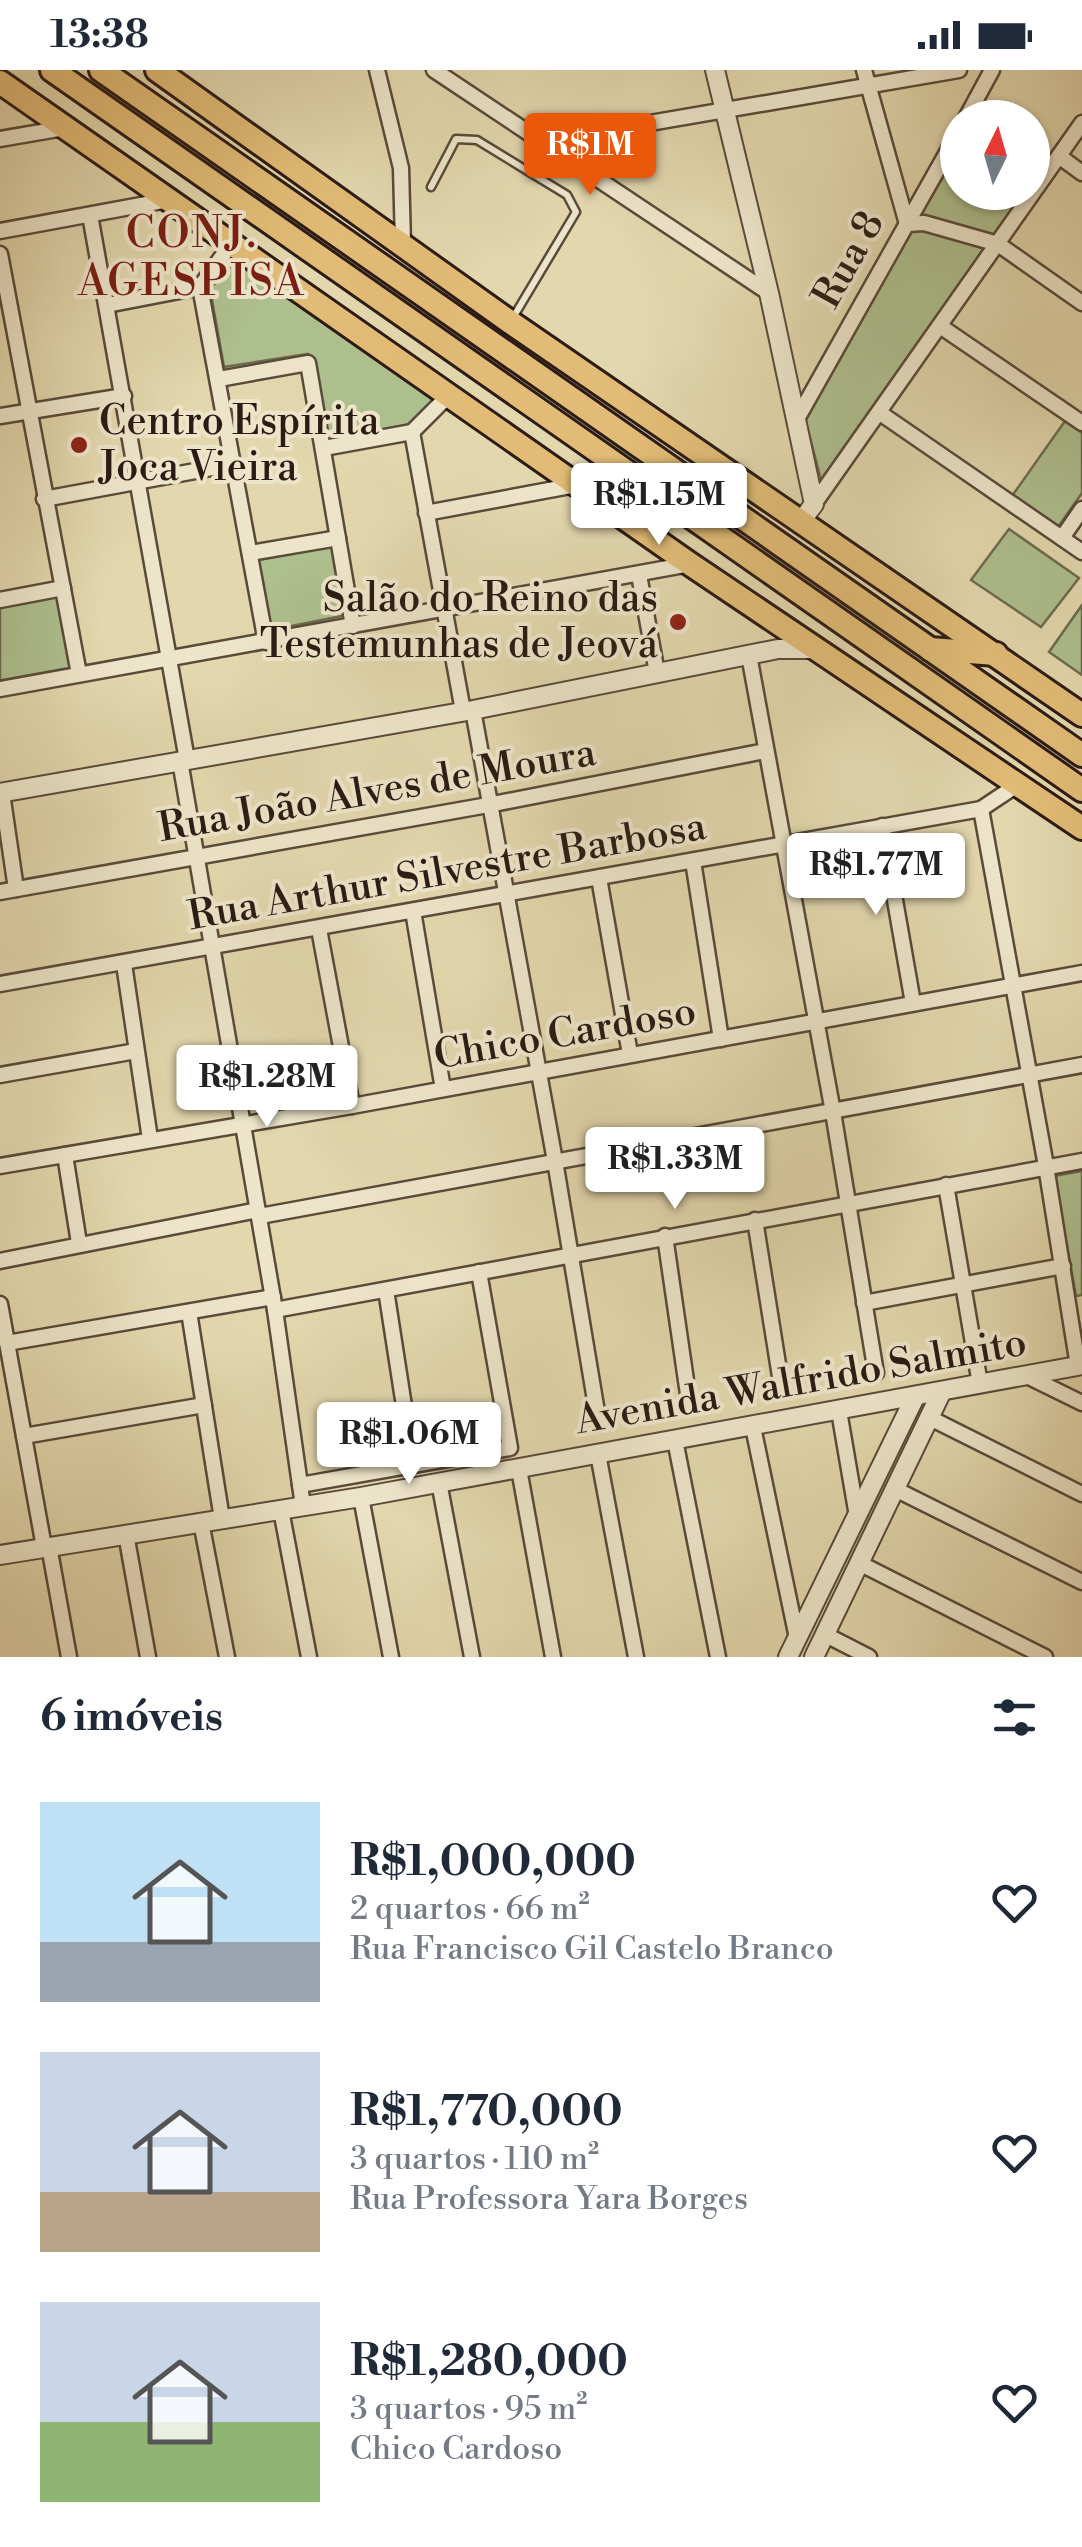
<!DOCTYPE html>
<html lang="pt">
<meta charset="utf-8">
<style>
:root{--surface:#fff;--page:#f6f6f7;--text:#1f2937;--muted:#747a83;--accent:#ea580c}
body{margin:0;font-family:"Libre Bodoni",serif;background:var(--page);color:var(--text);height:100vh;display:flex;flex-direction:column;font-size:38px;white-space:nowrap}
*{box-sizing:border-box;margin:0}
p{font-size:32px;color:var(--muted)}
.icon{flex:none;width:55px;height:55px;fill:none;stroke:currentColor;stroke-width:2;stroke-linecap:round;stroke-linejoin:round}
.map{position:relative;height:1587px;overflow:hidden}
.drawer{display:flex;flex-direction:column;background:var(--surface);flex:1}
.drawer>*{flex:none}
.needle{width:65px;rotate:5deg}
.tools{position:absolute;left:940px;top:30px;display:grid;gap:20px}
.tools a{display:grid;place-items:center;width:110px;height:110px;border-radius:50%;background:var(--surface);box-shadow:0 2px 8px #0004;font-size:50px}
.price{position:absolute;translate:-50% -85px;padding:0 22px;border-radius:10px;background:#fff;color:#222;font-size:32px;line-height:65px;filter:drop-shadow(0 2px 5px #0008)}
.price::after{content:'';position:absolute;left:50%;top:60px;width:30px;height:22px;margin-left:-15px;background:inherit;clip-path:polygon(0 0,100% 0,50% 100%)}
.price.selected{background:var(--accent);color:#fff}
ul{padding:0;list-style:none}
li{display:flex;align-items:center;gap:30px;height:250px;padding:0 40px}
li span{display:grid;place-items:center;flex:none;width:280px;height:200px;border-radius:0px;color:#555}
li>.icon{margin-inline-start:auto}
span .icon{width:120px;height:120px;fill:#fffc;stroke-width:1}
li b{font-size:42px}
h2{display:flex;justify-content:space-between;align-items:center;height:120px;padding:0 40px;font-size:42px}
.status{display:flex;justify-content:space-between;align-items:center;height:70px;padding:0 50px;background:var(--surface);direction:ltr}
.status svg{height:28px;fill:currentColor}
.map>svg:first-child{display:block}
.green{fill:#aebf8e;stroke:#6c6d51;stroke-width:2.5}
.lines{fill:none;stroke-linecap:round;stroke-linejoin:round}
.service-casing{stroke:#594a3a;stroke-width:11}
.minor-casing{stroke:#594a3a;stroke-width:19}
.tertiary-casing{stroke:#594a3a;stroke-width:22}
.primary-casing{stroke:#2b1b14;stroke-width:28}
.trunk-casing{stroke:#2b1b14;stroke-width:28}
.service{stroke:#ede5ca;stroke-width:6}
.minor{stroke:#ede5ca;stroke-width:14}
.tertiary{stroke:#ede5ca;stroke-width:18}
.primary{stroke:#e2bc76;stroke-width:22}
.trunk{stroke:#e2bc76;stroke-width:22}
.poi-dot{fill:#8f2418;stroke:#ede5ca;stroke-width:4}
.labels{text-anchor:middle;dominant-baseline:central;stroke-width:8;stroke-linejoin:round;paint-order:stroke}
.street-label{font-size:40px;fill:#2b1b14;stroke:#ede5ca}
.poi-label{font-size:40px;fill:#2b1b14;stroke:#ede5ca;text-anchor:start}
.neighbourhood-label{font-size:42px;letter-spacing:2.5px;fill:#7a1f14;stroke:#ede5ca}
</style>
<div class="status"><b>13:38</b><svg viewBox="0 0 49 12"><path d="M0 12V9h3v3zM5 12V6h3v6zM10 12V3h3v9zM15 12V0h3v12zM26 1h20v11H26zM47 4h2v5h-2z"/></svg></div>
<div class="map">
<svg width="1082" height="1587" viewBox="0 0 1082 1587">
<rect width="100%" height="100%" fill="#e3d7ad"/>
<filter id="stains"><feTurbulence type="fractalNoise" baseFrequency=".002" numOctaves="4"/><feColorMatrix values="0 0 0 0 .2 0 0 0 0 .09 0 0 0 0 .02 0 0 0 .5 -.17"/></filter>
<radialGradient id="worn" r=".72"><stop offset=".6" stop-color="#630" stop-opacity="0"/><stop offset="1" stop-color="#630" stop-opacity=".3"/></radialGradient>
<g class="green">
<polygon points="957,83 958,122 1023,123 821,410 804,344"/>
<polygon points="236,190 435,331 410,354 328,370 308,284 224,297 210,219"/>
<polygon points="1065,351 1082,363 1082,423 1058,457 1012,426"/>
<polygon points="1009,459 1079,508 1041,557 971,510"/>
<polygon points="333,476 347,545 271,560 258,490"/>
<polygon points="59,523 74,602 0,616 0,534"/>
<polygon points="1082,535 1082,605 1049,582"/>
<polygon points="1082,1101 1082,1225 1076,1226 1054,1106"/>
</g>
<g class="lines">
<g class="service-casing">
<polyline id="service" points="431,117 456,69 477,70 567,125 576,142 514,246"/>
</g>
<g class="minor-casing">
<g id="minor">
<polyline points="377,0 401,98 403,174"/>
<polyline points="434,0 769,223"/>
<polyline points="864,0 907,154 924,153 998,174 1082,233"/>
<polyline points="966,48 992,0"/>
<polyline points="0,69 64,58"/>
<polyline points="545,71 959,0"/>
<polyline points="1059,86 1082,103"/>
<polyline points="90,145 187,690"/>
<polyline points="0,161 168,130"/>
<polyline points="0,184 79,604"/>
<polyline points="200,217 266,572"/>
<polyline points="107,235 200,217 231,174"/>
<polyline points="940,256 1082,353"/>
<polyline points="219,309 308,293 353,556"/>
<polyline points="880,343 1082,482"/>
<polyline points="0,346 124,326"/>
<polyline points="797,349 958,63"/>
<polyline points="412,362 463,641"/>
<polyline points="324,378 412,362 449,325"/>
<polyline points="44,429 233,394"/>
<polyline points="814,434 1082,53"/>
<polyline points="426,443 576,415"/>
<polyline points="1062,468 1082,439"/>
<polyline points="250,483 338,468"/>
<polyline points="639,505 657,603"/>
<polyline points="0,530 63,518"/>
<polyline points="749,585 833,1042 876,1303"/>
<polyline points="0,619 690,494"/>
<polyline points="473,640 555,1091 599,1354"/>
<polyline points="180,691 275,1240 303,1436"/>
<polyline points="2,723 16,819"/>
<polyline points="981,739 1046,1096 1078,1296"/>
<polyline points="882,756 913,933"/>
<polyline points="693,791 721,969"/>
<polyline points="599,808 630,984"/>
<polyline points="0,822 488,735 765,681"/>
<polyline points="413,841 443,1019"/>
<polyline points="319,859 352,1036"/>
<polyline points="124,894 150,1069"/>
<polyline points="0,914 981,739 1017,715"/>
<polyline points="0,1005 136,981"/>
<polyline points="65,1085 79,1173"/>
<polyline points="0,1096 352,1036 1082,903"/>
<polyline points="946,1115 980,1314"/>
<polyline points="260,1146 1082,995"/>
<polyline points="755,1150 782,1319"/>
<polyline points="665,1166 690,1338"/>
<polyline points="0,1191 258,1140"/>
<polyline points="386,1220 413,1394"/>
<polyline points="864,1233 1063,1196"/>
<polyline points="0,1234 44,1477"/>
<polyline points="275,1240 1082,1091"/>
<polyline points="189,1242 222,1449"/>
<polyline points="7,1273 273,1227"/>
<polyline points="1029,1307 1082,1333"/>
<polyline points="839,1341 857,1446"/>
<polyline points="930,1348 1082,1424"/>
<polyline points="753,1357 797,1568"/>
<polyline points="24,1366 204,1335"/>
<polyline points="675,1370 718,1587"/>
<polyline points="598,1384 636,1587"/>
<polyline points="519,1399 553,1587"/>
<polyline points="439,1412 472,1587"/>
<polyline points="300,1415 510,1378 479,1202"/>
<polyline points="897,1420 1082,1512"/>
<polyline points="361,1427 391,1587"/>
<polyline points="281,1440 309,1587"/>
<polyline points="201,1452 227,1587"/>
<polyline points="126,1464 148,1587"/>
<polyline points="49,1476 69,1587"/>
<polyline points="861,1494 1045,1587"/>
<polyline points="826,1565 869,1587"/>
</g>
</g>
<g class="tertiary-casing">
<g id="tertiary">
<polyline points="715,0 769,223 814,434 802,450"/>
<polyline points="0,723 473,640 778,579 815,579"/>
<polyline points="0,1485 361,1427 1082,1295"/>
<polyline points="788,1587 915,1327"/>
<polyline points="814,1587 942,1321"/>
</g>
</g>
<g class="primary-casing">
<g id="primary">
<polyline points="157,0 510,252 1082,645"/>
<polyline points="0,12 690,494 1082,758"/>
</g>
</g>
<g class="trunk-casing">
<g id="trunk">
<polyline points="52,0 1082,720"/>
<polyline points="101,0 1082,685"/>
<polyline points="930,579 996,584"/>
</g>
</g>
<use href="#service" class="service"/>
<use href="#minor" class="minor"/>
<use href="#tertiary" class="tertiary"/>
<use href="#primary" class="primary"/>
<use href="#trunk" class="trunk"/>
</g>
<g class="poi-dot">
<circle cx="79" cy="375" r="10"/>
<circle cx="678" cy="552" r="10"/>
</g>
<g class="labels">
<g class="street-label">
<text transform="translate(849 190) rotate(-61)">Rua 8</text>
<text transform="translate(377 721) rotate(-10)">Rua João Alves de Moura</text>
<text transform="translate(447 802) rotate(-10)">Rua Arthur Silvestre Barbosa</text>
<text transform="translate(565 964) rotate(-10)">Chico Cardoso</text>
<text transform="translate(801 1312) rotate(-10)">Avenida Walfrido Salmito</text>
</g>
<g class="poi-label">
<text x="99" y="352">Centro Espírita<tspan x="99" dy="46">Joca Vieira</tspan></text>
<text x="658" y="529" text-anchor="end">Salão do Reino das<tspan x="658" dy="46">Testemunhas de Jeová</tspan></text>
</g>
<g class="neighbourhood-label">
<text x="192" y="164">CONJ.<tspan x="192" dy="48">AGESPISA</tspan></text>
</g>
</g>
<rect width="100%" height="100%" filter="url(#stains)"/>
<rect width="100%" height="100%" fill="url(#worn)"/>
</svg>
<div class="tools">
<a><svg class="needle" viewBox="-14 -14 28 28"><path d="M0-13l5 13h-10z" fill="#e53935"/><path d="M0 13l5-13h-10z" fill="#747a83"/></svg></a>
</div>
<b class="price selected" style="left:590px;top:128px">R$1M</b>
<b class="price" style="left:659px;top:478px">R$1.15M</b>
<b class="price" style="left:876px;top:848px">R$1.77M</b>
<b class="price" style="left:267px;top:1060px">R$1.28M</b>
<b class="price" style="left:675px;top:1142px">R$1.33M</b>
<b class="price" style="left:409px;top:1417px">R$1.06M</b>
</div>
<section class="drawer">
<h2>6 imóveis<svg class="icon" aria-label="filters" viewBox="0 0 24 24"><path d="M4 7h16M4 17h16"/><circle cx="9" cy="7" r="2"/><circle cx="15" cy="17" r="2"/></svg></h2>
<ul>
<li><span style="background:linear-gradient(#bfe0f5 70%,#9aa5b1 0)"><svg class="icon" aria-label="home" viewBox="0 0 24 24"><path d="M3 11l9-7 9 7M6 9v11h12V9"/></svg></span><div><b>R$1,000,000</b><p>2 quartos · 66 m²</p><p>Rua Francisco Gil Castelo Branco</p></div><svg class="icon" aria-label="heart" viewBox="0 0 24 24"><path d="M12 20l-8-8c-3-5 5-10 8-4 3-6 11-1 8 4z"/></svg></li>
<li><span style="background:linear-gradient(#c9d6e8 70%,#b9a48a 0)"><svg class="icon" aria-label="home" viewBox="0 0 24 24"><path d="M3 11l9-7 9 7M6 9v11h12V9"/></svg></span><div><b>R$1,770,000</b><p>3 quartos · 110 m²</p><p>Rua Professora Yara Borges</p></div><svg class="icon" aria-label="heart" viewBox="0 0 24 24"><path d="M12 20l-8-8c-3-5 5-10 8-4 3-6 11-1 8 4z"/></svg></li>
<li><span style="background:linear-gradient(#c9d6e8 60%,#8fb573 0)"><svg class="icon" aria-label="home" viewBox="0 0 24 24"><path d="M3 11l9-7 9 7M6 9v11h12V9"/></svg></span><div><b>R$1,280,000</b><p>3 quartos · 95 m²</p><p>Chico Cardoso</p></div><svg class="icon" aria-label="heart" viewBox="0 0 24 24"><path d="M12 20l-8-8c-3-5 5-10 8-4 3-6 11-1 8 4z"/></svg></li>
</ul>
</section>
